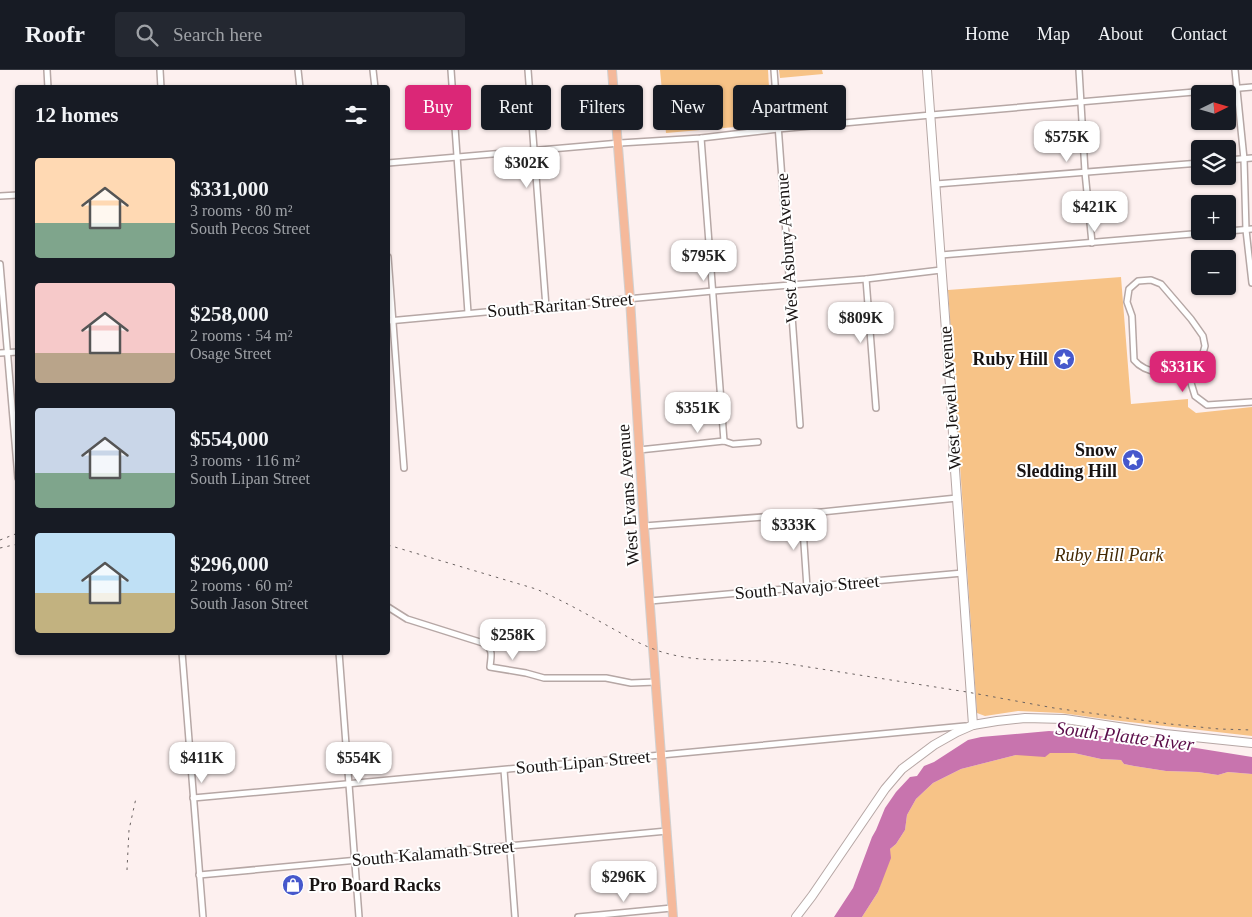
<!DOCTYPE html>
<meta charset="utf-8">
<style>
:root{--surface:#171b24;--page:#242831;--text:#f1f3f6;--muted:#9ea1a6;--line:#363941;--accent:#db2777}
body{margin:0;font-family:"Times New Roman",serif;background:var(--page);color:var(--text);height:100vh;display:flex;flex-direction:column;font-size:19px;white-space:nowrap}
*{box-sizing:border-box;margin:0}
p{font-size:16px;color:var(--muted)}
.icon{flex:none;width:28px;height:28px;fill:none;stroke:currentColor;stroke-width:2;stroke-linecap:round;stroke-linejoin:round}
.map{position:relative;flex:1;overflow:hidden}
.panel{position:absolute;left:15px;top:15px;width:375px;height:570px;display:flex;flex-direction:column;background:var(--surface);border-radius:5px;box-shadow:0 1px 4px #0004}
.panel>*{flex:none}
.top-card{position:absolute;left:405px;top:15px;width:475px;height:45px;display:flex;gap:10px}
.needle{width:32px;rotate:85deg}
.tools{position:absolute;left:1191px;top:15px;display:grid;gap:10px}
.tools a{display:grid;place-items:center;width:45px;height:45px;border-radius:5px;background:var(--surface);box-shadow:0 1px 4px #0004;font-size:25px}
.price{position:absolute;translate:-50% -42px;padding:0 11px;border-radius:10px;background:#fff;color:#222;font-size:16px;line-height:32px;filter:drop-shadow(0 1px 2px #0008)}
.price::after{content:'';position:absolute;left:50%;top:30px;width:15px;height:11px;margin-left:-8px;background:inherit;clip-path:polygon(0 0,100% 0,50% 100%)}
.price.on{background:var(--accent);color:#fff}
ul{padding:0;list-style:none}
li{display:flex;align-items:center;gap:15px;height:125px;padding:0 20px}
li span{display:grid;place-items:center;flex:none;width:140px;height:100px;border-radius:5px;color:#555}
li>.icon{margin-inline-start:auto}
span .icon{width:60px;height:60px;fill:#fffc;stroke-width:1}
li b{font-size:21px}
h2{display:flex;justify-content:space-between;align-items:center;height:60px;padding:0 20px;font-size:21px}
.tag{padding:0 18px;border-radius:5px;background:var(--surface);box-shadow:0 1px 4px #0004;font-size:18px;line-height:45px}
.tag.on{background:var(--accent);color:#fff}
header{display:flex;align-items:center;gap:30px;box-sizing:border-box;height:70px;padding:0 25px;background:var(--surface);border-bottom:1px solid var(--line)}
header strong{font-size:24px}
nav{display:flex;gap:28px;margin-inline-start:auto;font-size:18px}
.search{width:350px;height:45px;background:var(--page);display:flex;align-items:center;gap:12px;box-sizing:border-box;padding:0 18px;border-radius:5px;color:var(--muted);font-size:19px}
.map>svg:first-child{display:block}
.green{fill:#f7c387}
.water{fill:#c874ae}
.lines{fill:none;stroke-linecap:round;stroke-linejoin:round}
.street-casing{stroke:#b6a7a5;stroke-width:8}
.secondary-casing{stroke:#b6a7a5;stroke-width:10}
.primary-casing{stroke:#d1d0d0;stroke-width:10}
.street{stroke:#fff;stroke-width:5}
.secondary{stroke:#fff;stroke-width:8}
.primary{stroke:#f5b99b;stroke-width:8}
.rail{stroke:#6a6261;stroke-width:1;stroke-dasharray:2.5 5;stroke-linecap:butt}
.labels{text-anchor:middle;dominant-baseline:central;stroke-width:4;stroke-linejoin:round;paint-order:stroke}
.street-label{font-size:18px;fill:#181312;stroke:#fff}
.poi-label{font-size:18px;font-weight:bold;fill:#181312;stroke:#fff;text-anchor:end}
.park-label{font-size:18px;font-style:italic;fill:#442903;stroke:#fff}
.water-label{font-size:19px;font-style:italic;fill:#5b0d49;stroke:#fff}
</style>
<header>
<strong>Roofr</strong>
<div class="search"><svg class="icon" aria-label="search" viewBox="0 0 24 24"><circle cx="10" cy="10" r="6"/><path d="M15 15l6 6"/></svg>Search here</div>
<nav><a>Home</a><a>Map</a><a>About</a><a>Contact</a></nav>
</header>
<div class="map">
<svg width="1252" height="847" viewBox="0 0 1252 847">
<rect width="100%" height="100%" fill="#fdf0ef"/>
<g class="green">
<polygon points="660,0 768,0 771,52 769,54 666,63"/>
<polygon points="779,0 822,0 823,4 780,8"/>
<polygon points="1121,207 1131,334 1188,329 1188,337 1196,343 1252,337 1252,666 1112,650 1061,643 1018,641 985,646 977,643 948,220"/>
<polygon points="1049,683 1074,683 1101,689 1121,690 1124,694 1134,696 1166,701 1198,702 1218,705 1228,702 1252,704 1252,847 862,847 878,822 883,806 890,779 896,774 905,760 907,745 916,729 933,713 961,699 1016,685"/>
</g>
<polygon class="water" points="1049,661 1082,663 1164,677 1171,674 1252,687 1252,704 1228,702 1218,705 1198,702 1166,701 1134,696 1124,694 1121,690 1101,689 1074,683 1050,683 1045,687 1016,685 961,699 933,713 916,729 907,745 905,760 896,774 890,779 891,788 878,822 862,847 834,847 853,818 872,767 876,760 885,738 896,722 910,707 917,706 924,696 934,692 968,670 981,667"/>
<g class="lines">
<g class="street-casing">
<g id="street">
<polyline points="47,0 48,18"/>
<polyline points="160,0 161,18"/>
<polyline points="298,0 300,18"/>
<polyline points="373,0 375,18"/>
<polyline points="451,0 468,243"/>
<polyline points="528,0 546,237"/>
<polyline points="774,0 800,355"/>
<polyline points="1079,0 1085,102 1092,173"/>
<polyline points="1235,0 1244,89 1246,160 1252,213"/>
<polyline points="701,68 724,371"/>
<polyline points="1228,90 1252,88"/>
<polyline points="388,93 620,73 701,68 778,59 931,45 1252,17"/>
<polyline points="936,114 1200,93"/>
<polyline points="0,126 18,125"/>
<polyline points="941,185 1252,159"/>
<polyline points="388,187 404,398"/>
<polyline points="0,194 18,408"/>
<polyline points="866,209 876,338"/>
<path d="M1151,210L1161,214L1191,249L1203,266L1205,276L1203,283L1188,303C1171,304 1146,305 1134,290L1132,246L1127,232L1129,219L1138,211Z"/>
<polyline points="388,251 713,221 866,209 941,200"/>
<polyline points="0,283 18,282"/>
<polyline points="1188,303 1195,326 1207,335 1252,332"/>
<polyline points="639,380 724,371 733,374 758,372"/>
<polyline points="802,444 807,518"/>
<polyline points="644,456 802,444 957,428"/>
<polyline points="650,531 963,503"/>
<path d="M388,537L407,549L483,573C494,580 491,585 490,597L526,603L544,608H606L631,613L656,612"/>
<polyline points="182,582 203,847"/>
<polyline points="339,582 359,847"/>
<polyline points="504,700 515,847"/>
<polyline points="193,728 661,685 965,656"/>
<polyline points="199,805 667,761"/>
<polyline points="578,847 672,838"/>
</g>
</g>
<g class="secondary-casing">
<g id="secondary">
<polyline points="927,0 952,343 954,386 973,655"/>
<polyline points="796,847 812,826 885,719 902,699 934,675 957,662 973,655 997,651 1025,648 1065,649 1165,664 1252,673"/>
</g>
</g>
<g class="primary-casing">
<polyline id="primary" points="612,0 630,229 644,456 673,847"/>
</g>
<use href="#street" class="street"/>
<use href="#secondary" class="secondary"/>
<use href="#primary" class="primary"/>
<g class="rail">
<polyline points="0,470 18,463"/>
<path d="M388,475L536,519C564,531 590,546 617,561C631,569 646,577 662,582C701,594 743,588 783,593L967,622L1054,638L1170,654L1219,659L1252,660"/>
<polyline points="0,478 18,474"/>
<polyline points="127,800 129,760 136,728"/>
</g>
</g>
<defs>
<g id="sight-disc" transform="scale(1.125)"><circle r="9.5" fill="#4658cc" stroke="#fff"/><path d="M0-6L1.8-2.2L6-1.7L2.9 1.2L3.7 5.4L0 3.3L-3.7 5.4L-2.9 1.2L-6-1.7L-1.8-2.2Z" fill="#fff"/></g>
<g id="shop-disc" transform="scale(1.125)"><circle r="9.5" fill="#4658cc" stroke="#fff"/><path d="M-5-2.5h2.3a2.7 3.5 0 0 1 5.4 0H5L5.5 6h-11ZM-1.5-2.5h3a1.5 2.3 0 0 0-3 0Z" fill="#fff"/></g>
</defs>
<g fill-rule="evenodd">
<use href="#sight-disc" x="1064" y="289"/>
<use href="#sight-disc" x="1133" y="390"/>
<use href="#shop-disc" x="293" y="815"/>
</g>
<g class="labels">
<g class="street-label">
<text transform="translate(787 178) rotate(-94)">West Asbury Avenue</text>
<text transform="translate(560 235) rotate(-5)">South Raritan Street</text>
<text transform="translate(950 328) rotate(-94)">West Jewell Avenue</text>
<text transform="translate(628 425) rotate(-94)">West Evans Avenue</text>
<text transform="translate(807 517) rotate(-5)">South Navajo Street</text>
<text transform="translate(583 692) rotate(-5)">South Lipan Street</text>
<text transform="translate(433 783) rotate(-5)">South Kalamath Street</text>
</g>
<g class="poi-label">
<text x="1048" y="289">Ruby Hill</text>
<text x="1117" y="380">Snow<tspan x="1117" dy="21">Sledding Hill</tspan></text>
<text x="309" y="815" text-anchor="start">Pro Board Racks</text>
</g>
<g class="park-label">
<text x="1109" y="485">Ruby Hill Park</text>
</g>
<g class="water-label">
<text transform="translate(1125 666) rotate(7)">South Platte River</text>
</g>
</g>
</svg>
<div class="tools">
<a><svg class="needle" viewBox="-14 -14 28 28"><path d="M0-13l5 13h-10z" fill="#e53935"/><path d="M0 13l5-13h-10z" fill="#9ea1a6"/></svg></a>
<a><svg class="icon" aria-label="layers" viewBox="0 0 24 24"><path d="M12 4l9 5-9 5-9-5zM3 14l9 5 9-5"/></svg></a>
<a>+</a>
<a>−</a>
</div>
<b class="price" style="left:1067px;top:93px">$575K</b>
<b class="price" style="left:527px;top:119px">$302K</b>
<b class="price" style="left:1095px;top:163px">$421K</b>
<b class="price" style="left:704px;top:212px">$795K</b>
<b class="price" style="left:861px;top:274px">$809K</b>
<b class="price on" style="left:1183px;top:323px">$331K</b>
<b class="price" style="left:698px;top:364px">$351K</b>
<b class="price" style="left:794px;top:481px">$333K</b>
<b class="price" style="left:513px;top:591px">$258K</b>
<b class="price" style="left:202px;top:714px">$411K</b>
<b class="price" style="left:359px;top:714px">$554K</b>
<b class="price" style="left:624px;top:833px">$296K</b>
<div class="top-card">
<a class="tag on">Buy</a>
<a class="tag">Rent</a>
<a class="tag">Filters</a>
<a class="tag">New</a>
<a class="tag">Apartment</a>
</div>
<section class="panel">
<h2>12 homes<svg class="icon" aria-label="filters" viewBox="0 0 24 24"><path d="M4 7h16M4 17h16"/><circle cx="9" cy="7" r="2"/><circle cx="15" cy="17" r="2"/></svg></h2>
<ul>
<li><span style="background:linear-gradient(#ffd9b3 65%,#7fa58c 0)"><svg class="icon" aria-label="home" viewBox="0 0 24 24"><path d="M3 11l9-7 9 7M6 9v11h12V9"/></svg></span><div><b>$331,000</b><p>3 rooms · 80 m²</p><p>South Pecos Street</p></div></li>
<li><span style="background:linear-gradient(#f6c9c9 70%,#b9a48a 0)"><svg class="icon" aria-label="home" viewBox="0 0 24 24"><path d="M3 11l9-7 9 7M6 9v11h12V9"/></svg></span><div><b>$258,000</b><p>2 rooms · 54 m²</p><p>Osage Street</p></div></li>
<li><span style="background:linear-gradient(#c9d6e8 65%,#7fa58c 0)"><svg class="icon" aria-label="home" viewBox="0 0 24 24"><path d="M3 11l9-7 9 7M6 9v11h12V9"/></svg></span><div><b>$554,000</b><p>3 rooms · 116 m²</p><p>South Lipan Street</p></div></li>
<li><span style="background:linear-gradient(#bfe0f5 60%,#c2b280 0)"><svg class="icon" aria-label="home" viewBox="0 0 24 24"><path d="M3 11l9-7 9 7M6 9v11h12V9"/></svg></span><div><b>$296,000</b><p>2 rooms · 60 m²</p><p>South Jason Street</p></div></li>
</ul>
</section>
</div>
